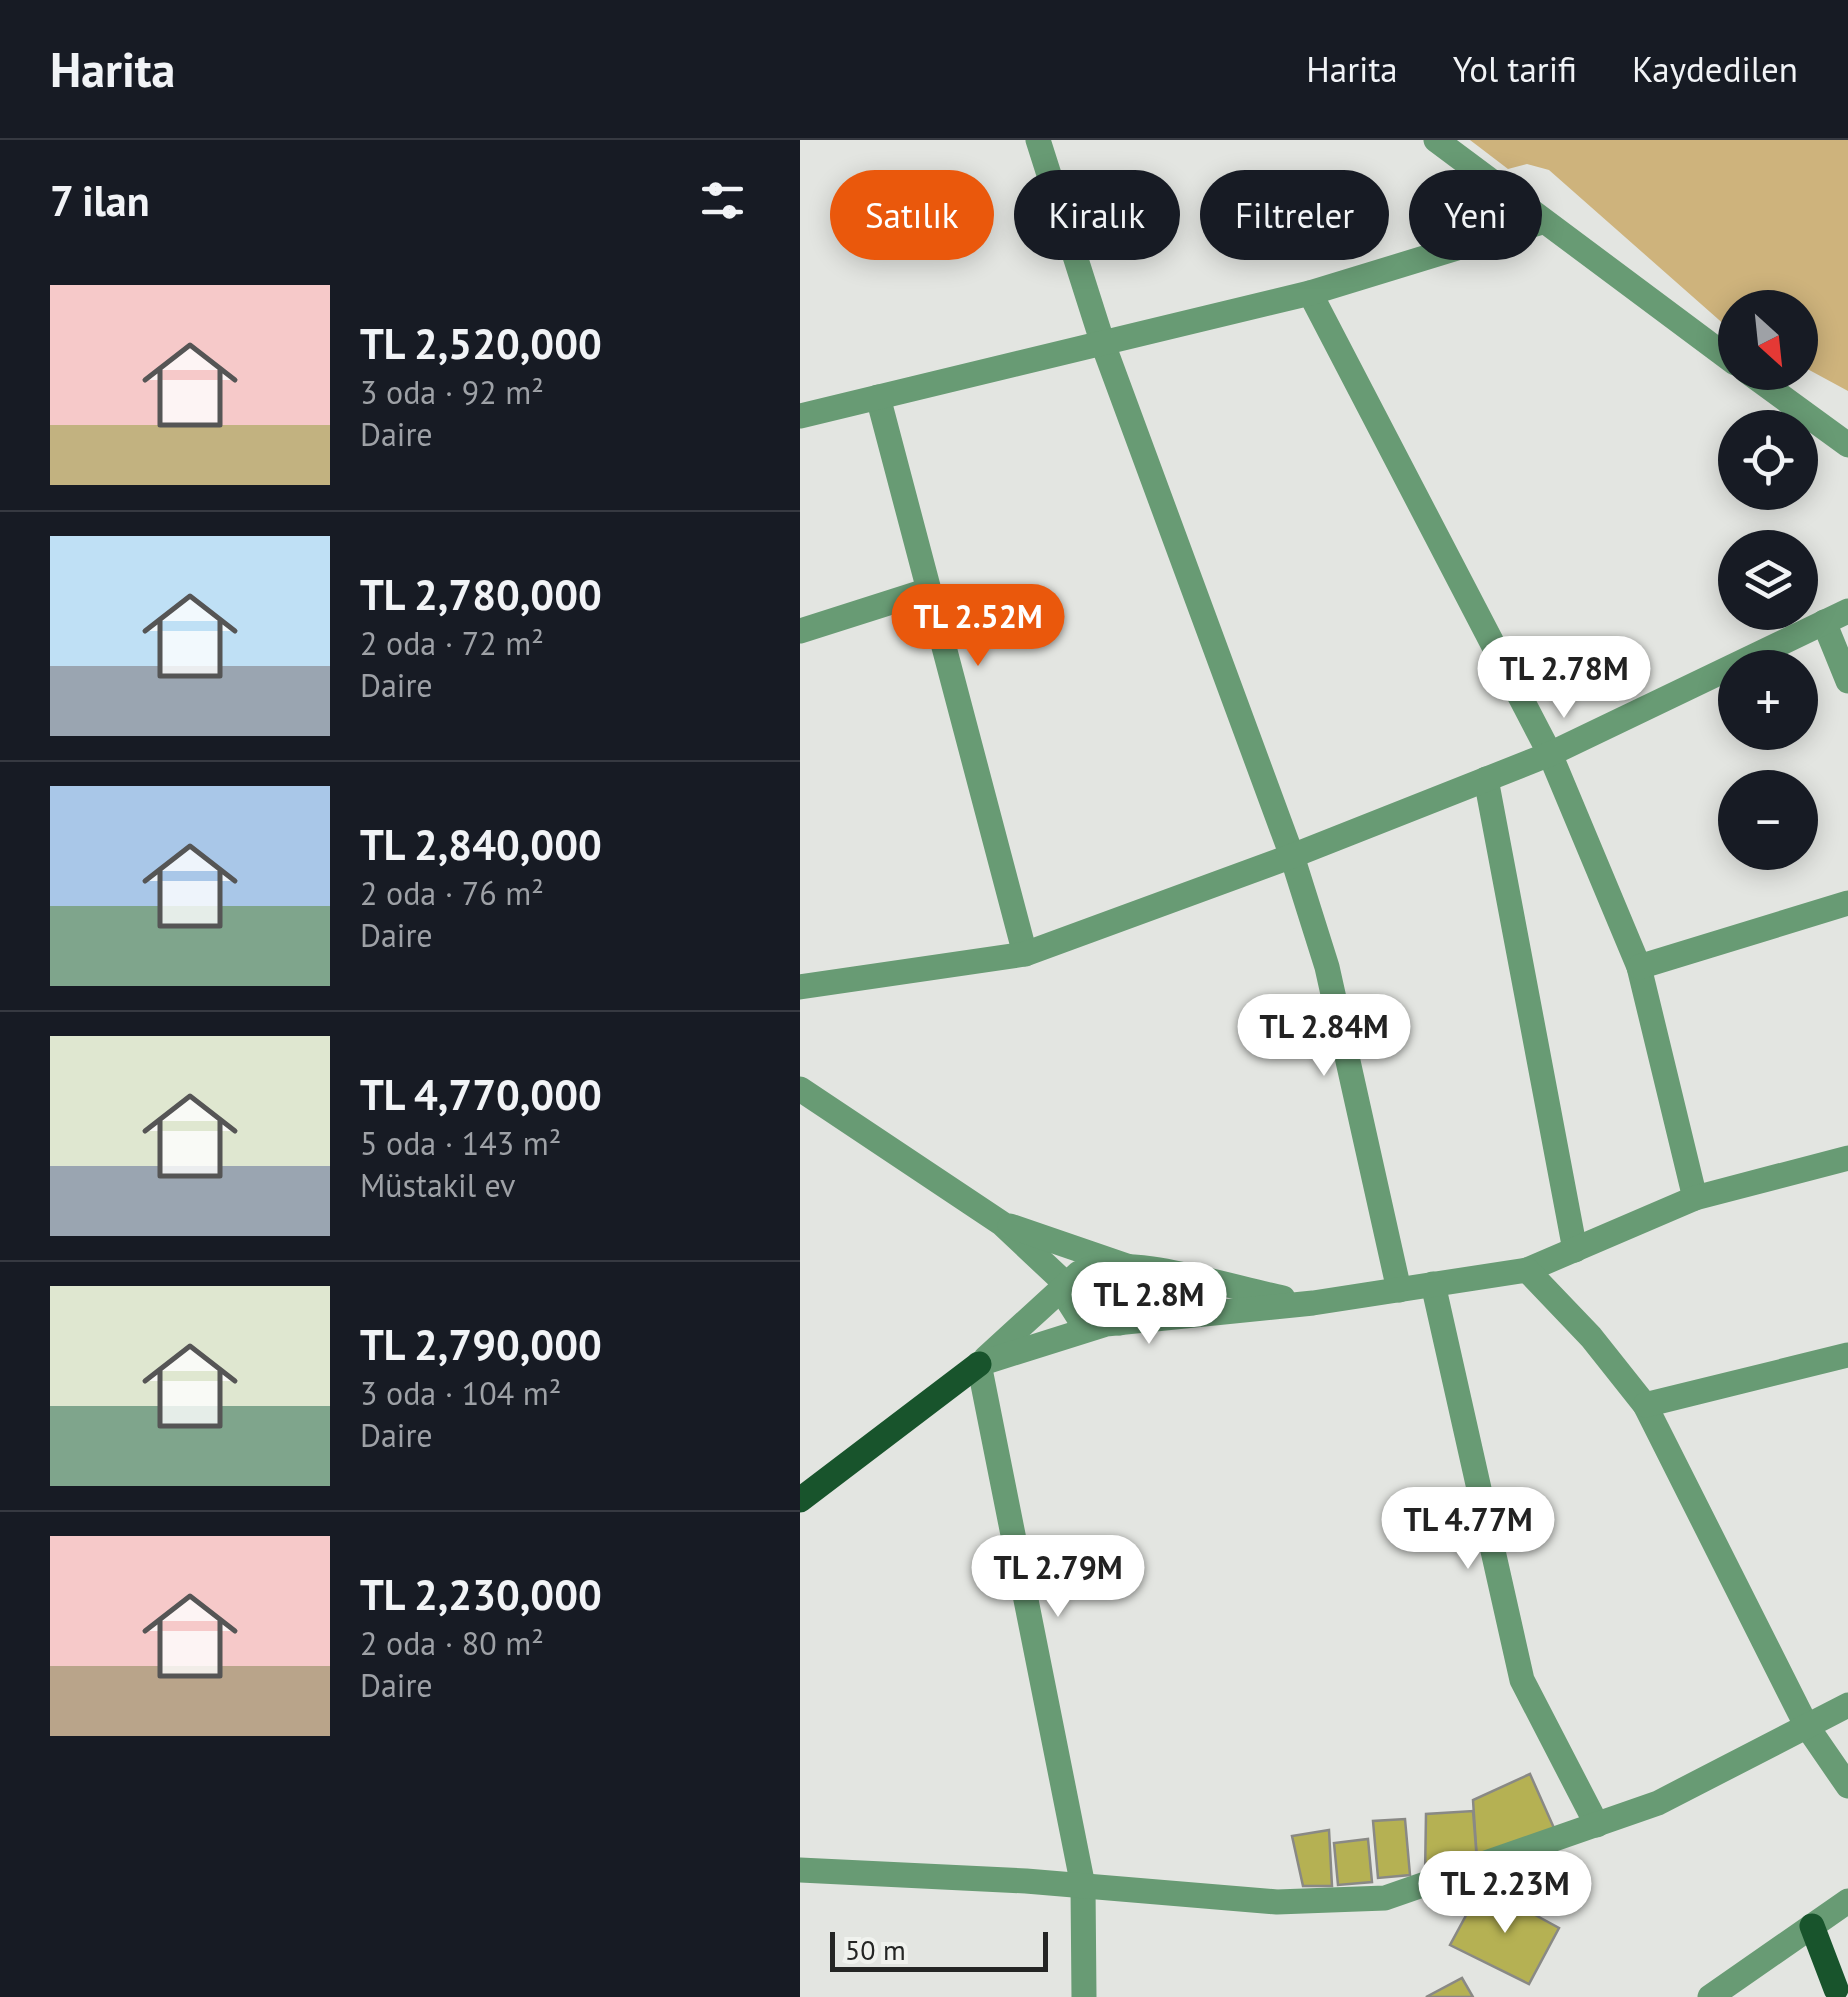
<!DOCTYPE html>
<html lang="tr">
<meta charset="utf-8">
<style>
:root{--surface:#171b24;--page:#20242c;--text:#f1f3f6;--muted:#9ea1a6;--line:#363941;--accent:#ea580c}
body{margin:0;font-family:"PT Sans",sans-serif;background:var(--page);color:var(--text);height:100vh;display:flex;flex-direction:column;font-size:38px;white-space:nowrap}
*{box-sizing:border-box;margin:0}
p{font-size:32px;color:var(--muted)}
.icon{flex:none;width:55px;height:55px;fill:none;stroke:currentColor;stroke-width:2;stroke-linecap:round;stroke-linejoin:round}
.map{position:relative;flex:1;overflow:hidden}
.details{display:flex;flex-direction:column;background:var(--surface);width:800px}
.details>*{flex:none}
.top-card{position:absolute;left:30px;top:30px;width:868px;height:90px;display:flex;gap:20px}
.needle{width:65px;rotate:153deg}
.controls{position:absolute;left:918px;top:150px;display:grid;gap:20px}
.controls a{display:grid;place-items:center;width:100px;height:100px;border-radius:50%;background:var(--surface);box-shadow:0 5px 25px #0003;font-size:50px}
.scale{position:absolute;left:30px;bottom:25px;width:218px;box-sizing:border-box;padding-left:10px;border:5px solid #242524;border-top:0;font-size:28px;line-height:35px;white-space:nowrap;color:#242524;-webkit-text-stroke:8px #f0f2ee;paint-order:stroke}
.price{position:absolute;translate:-50% -85px;padding:0 22px;border-radius:35px;background:#fff;color:#222;font-size:32px;line-height:65px;filter:drop-shadow(0 2px 5px #0008)}
.price::after{content:'';position:absolute;left:50%;top:60px;width:30px;height:22px;margin-left:-15px;background:inherit;clip-path:polygon(0 0,100% 0,50% 100%)}
.price.on{background:var(--accent);color:#fff}
ul{padding:0;list-style:none}
li{display:flex;align-items:center;gap:30px;height:250px;padding:0 50px}
li+li{border-top:2px solid var(--line)}
li span{display:grid;place-items:center;flex:none;width:280px;height:200px;border-radius:0px;color:#555}
li>.icon{margin-inline-start:auto}
span .icon{width:120px;height:120px;fill:#fffc;stroke-width:1}
li b{font-size:42px}
h2{display:flex;justify-content:space-between;align-items:center;height:120px;padding:0 50px;font-size:42px}
.pill{padding:0 35px;border-radius:45px;background:var(--surface);box-shadow:0 5px 25px #0003;font-size:35px;line-height:90px}
.pill.on{background:var(--accent);color:#fff}
header{display:flex;align-items:center;gap:60px;box-sizing:border-box;height:140px;padding:0 50px;background:var(--surface);border-bottom:2px solid var(--line)}
header strong{font-size:48px}
nav{display:flex;gap:55px;margin-inline-start:auto;font-size:35px}
main{display:flex;flex:1;min-height:0}
.map>svg:first-child{display:block}
.green{fill:#ceb37c}
.building{fill:#b5b153;stroke:#898985;stroke-width:2.5}
.lines{fill:none;stroke-linecap:round;stroke-linejoin:round}
.minor{stroke:#689b74;stroke-width:25}
.major{stroke:#18542c;stroke-width:25}
</style>
<header>
<strong>Harita</strong>
<nav><a>Harita</a><a>Yol tarifi</a><a>Kaydedilen</a></nav>
</header>
<main>
<section class="details">
<h2>7 ilan<svg class="icon" aria-label="filters" viewBox="0 0 24 24"><path d="M4 7h16M4 17h16"/><circle cx="9" cy="7" r="2"/><circle cx="15" cy="17" r="2"/></svg></h2>
<ul>
<li><span style="background:linear-gradient(#f6c9c9 70%,#c2b280 0)"><svg class="icon" aria-label="home" viewBox="0 0 24 24"><path d="M3 11l9-7 9 7M6 9v11h12V9"/></svg></span><div><b>TL 2,520,000</b><p>3 oda · 92 m²</p><p>Daire</p></div></li>
<li><span style="background:linear-gradient(#bfe0f5 65%,#9aa5b1 0)"><svg class="icon" aria-label="home" viewBox="0 0 24 24"><path d="M3 11l9-7 9 7M6 9v11h12V9"/></svg></span><div><b>TL 2,780,000</b><p>2 oda · 72 m²</p><p>Daire</p></div></li>
<li><span style="background:linear-gradient(#a9c7e8 60%,#7fa58c 0)"><svg class="icon" aria-label="home" viewBox="0 0 24 24"><path d="M3 11l9-7 9 7M6 9v11h12V9"/></svg></span><div><b>TL 2,840,000</b><p>2 oda · 76 m²</p><p>Daire</p></div></li>
<li><span style="background:linear-gradient(#dfe7d0 65%,#9aa5b1 0)"><svg class="icon" aria-label="home" viewBox="0 0 24 24"><path d="M3 11l9-7 9 7M6 9v11h12V9"/></svg></span><div><b>TL 4,770,000</b><p>5 oda · 143 m²</p><p>Müstakil ev</p></div></li>
<li><span style="background:linear-gradient(#dfe7d0 60%,#7fa58c 0)"><svg class="icon" aria-label="home" viewBox="0 0 24 24"><path d="M3 11l9-7 9 7M6 9v11h12V9"/></svg></span><div><b>TL 2,790,000</b><p>3 oda · 104 m²</p><p>Daire</p></div></li>
<li><span style="background:linear-gradient(#f6c9c9 65%,#b9a48a 0)"><svg class="icon" aria-label="home" viewBox="0 0 24 24"><path d="M3 11l9-7 9 7M6 9v11h12V9"/></svg></span><div><b>TL 2,230,000</b><p>2 oda · 80 m²</p><p>Daire</p></div></li>
</ul>
</section>
<div class="map">
<svg width="1048" height="1857" viewBox="0 0 1048 1857">
<rect width="100%" height="100%" fill="#e3e5e1"/>
<polygon class="green" points="670,0 1048,0 1048,251 1000,225 1000,168 935,168 935,194 749,30 727,24 708,29"/>
<g class="building">
<polygon points="730,1634 754,1688 677,1721 673,1660"/>
<polygon points="673,1671 677,1721 625,1736 626,1674"/>
<polygon points="605,1679 610,1735 578,1738 573,1681"/>
<polygon points="529,1690 532,1746 503,1746 492,1696"/>
<polygon points="568,1699 572,1742 538,1745 534,1703"/>
<polygon points="682,1746 759,1788 729,1844 650,1805"/>
<polygon points="662,1838 673,1857 626,1857"/>
</g>
<g class="lines">
<g class="minor">
<polyline points="238,0 303,204 492,716 527,827 599,1150"/>
<polyline points="636,0 935,223"/>
<polyline points="510,153 750,614 839,827 895,1058"/>
<polyline points="948,232 1048,305"/>
<polyline points="78,257 225,814"/>
<polyline points="0,276 510,153 742,82"/>
<polyline points="1024,482 1048,541"/>
<polyline points="0,491 129,450"/>
<polyline points="686,639 775,1110"/>
<polyline points="839,827 1048,763"/>
<polyline points="0,847 225,814 492,716 750,614 1048,471"/>
<polyline points="0,949 201,1083 267,1145 267,1159 281,1181 303,1184"/>
<path d="M210,1086L327,1126C339,1151 336,1161 319,1183"/>
<polyline points="727,1130 895,1058 1048,1018"/>
<polyline points="633,1144 722,1540 797,1685"/>
<path d="M186,1218L279,1133C325,1111 431,1148 483,1158"/>
<polyline points="179,1224 306,1184 513,1163 727,1130 791,1197 845,1265 1006,1585 1048,1646"/>
<polyline points="179,1224 283,1746 284,1857"/>
<polyline points="845,1265 1048,1215"/>
<polyline points="0,1730 226,1741 477,1762 585,1758 858,1663 1048,1565"/>
<polyline points="910,1857 1048,1761"/>
</g>
<g class="major">
<polyline points="0,1360 179,1224"/>
<polyline points="1012,1786 1036,1849"/>
</g>
</g>
</svg>
<div class="controls">
<a><svg class="needle" viewBox="-14 -14 28 28"><path d="M0-13l5 13h-10z" fill="#e53935"/><path d="M0 13l5-13h-10z" fill="#9ea1a6"/></svg></a>
<a><svg class="icon" aria-label="locate" viewBox="0 0 24 24"><circle cx="12" cy="12" r="6"/><path d="M12 2v4M12 18v4M2 12h4M18 12h4"/></svg></a>
<a><svg class="icon" aria-label="layers" viewBox="0 0 24 24"><path d="M12 4l9 5-9 5-9-5zM3 14l9 5 9-5"/></svg></a>
<a>+</a>
<a>−</a>
</div>
<div class="scale">50 m</div>
<b class="price on" style="left:178px;top:529px">TL 2.52M</b>
<b class="price" style="left:764px;top:581px">TL 2.78M</b>
<b class="price" style="left:524px;top:939px">TL 2.84M</b>
<b class="price" style="left:349px;top:1207px">TL 2.8M</b>
<b class="price" style="left:668px;top:1432px">TL 4.77M</b>
<b class="price" style="left:258px;top:1480px">TL 2.79M</b>
<b class="price" style="left:705px;top:1796px">TL 2.23M</b>
<div class="top-card">
<a class="pill on">Satılık</a>
<a class="pill">Kiralık</a>
<a class="pill">Filtreler</a>
<a class="pill">Yeni</a>
</div>
</div>
</main>
